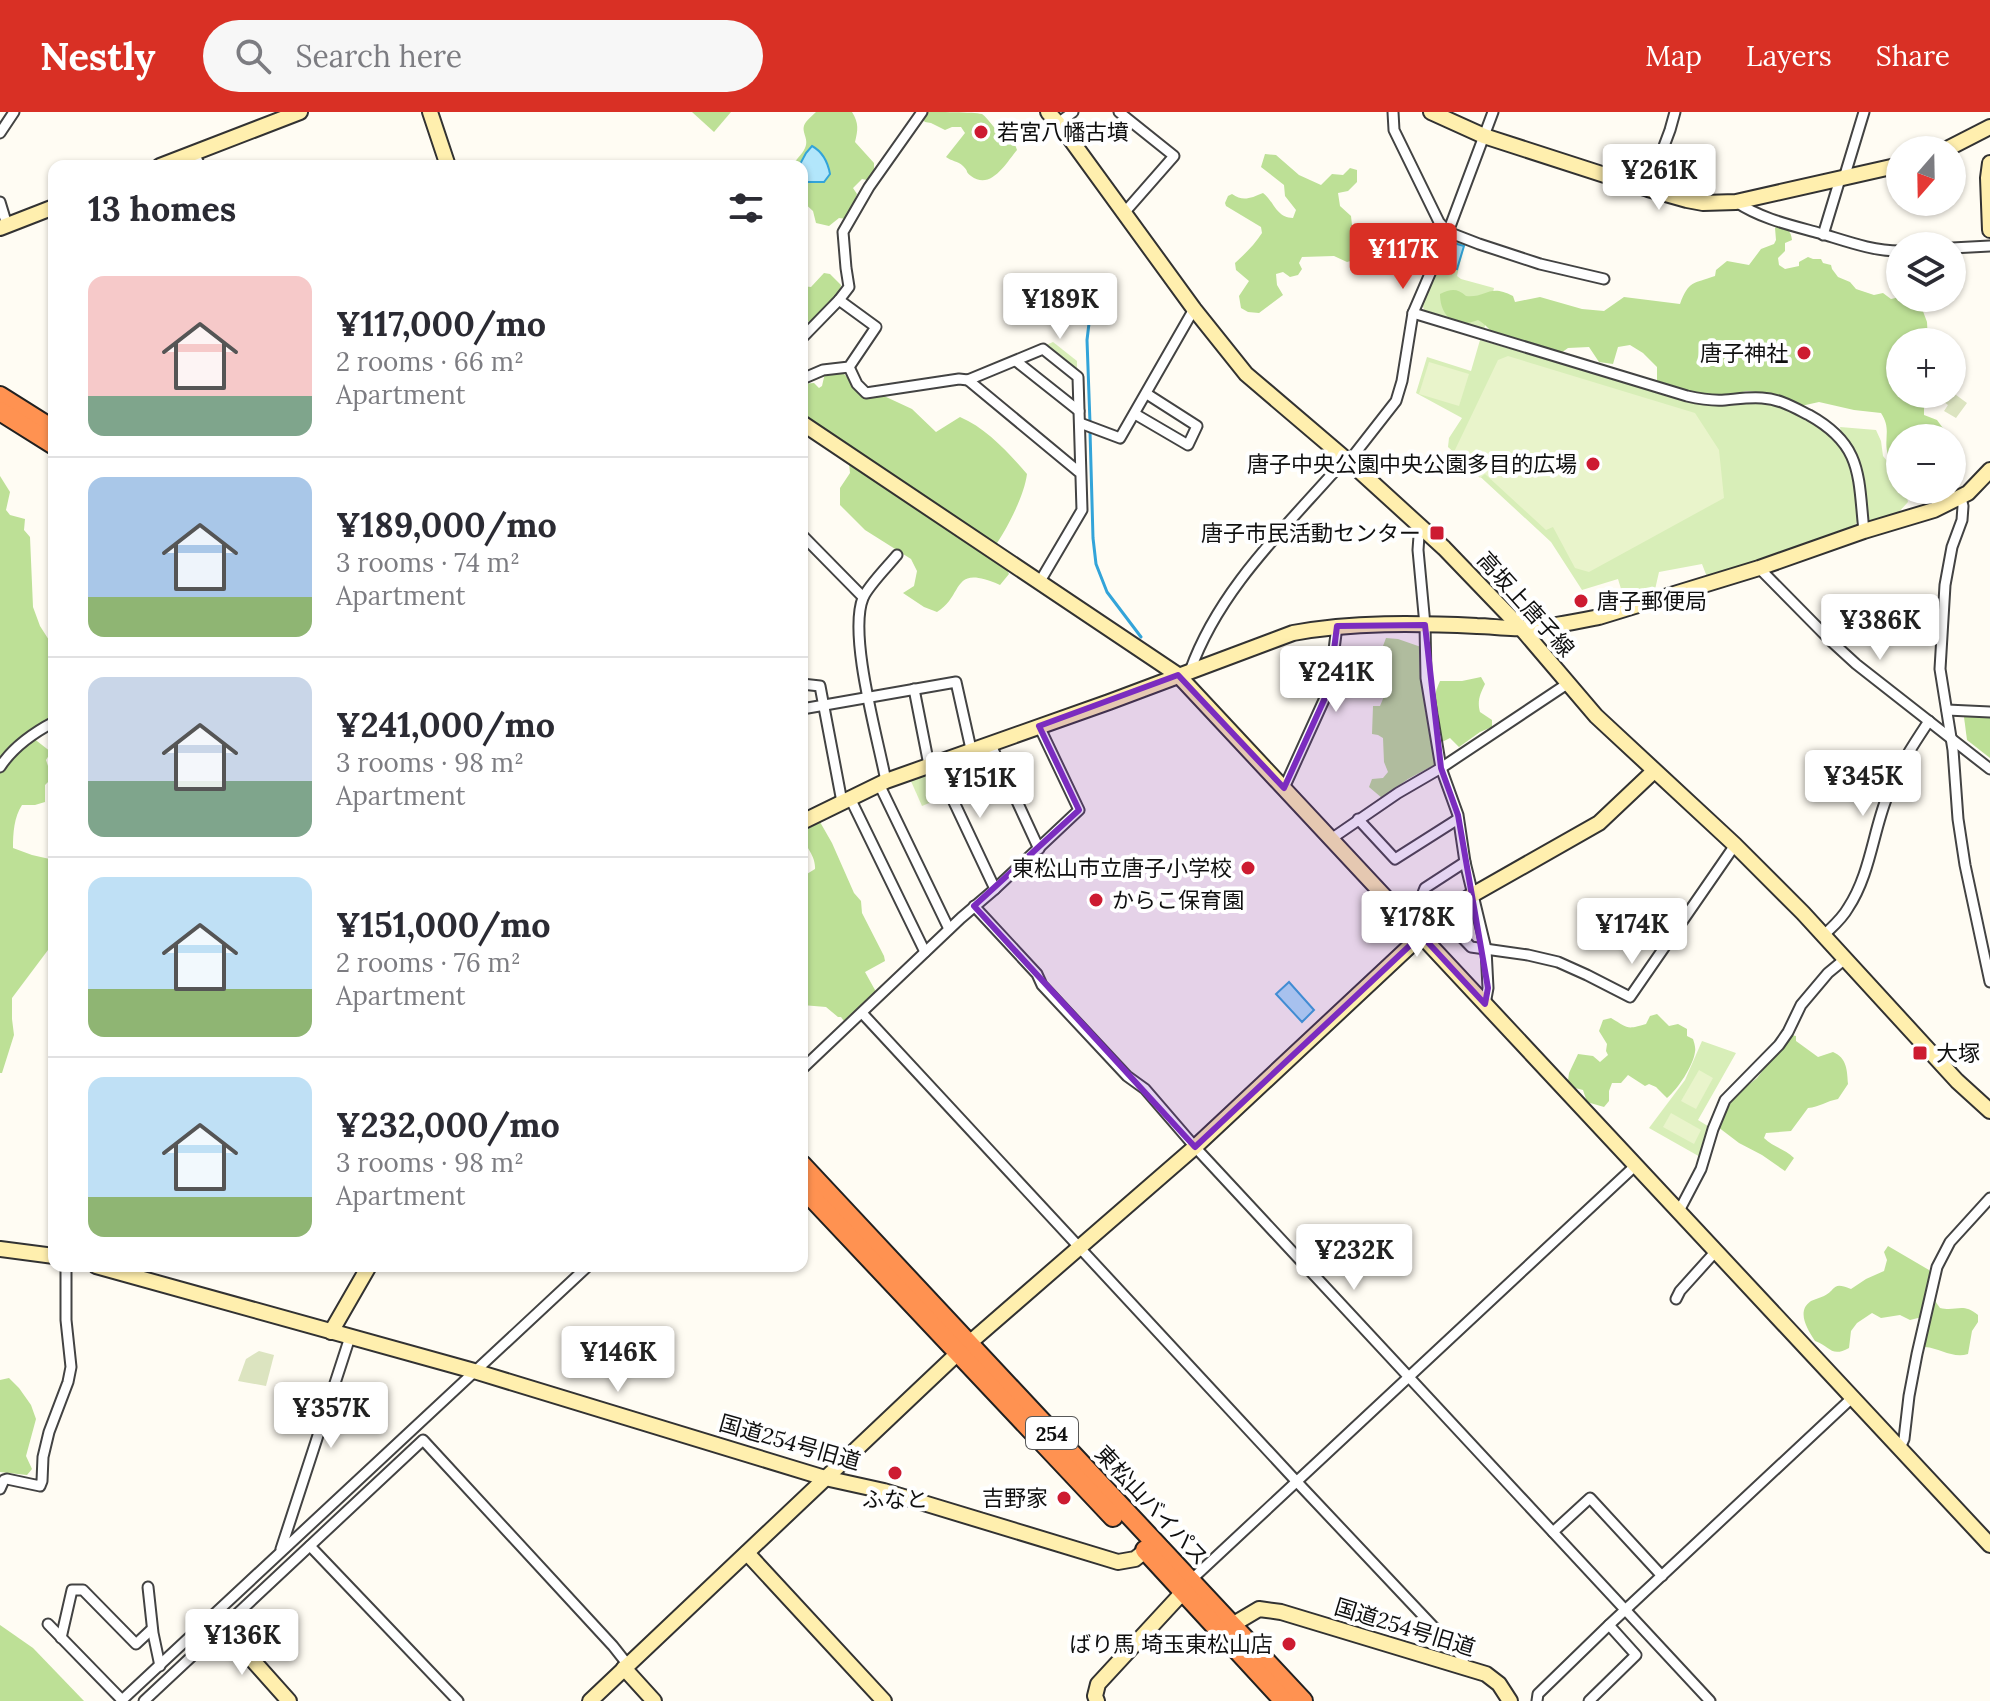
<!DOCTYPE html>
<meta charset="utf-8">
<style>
:root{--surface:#fff;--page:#f7f7f7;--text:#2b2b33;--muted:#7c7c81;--line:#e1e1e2;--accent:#d93025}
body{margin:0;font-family:Lora,"Noto Sans JP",serif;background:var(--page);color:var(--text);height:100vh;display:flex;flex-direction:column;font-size:30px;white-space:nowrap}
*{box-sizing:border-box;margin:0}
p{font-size:26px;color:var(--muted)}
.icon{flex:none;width:44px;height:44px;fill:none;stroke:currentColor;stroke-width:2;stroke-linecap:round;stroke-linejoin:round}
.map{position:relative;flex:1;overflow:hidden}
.panel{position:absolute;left:48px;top:48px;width:760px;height:1112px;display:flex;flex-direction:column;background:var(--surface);border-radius:16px;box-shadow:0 2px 6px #0004}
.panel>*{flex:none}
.needle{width:52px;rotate:200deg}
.buttons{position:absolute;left:1886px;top:24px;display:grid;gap:16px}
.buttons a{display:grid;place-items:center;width:80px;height:80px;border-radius:50%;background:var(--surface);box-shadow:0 2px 6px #0004;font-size:40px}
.price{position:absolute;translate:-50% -68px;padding:0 18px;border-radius:8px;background:#fff;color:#222;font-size:26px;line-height:52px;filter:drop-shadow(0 2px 4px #0008)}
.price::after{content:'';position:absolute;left:50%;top:48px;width:24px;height:18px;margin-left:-12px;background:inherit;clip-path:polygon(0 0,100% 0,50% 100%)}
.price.selected{background:var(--accent);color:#fff}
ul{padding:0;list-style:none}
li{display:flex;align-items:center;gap:24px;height:200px;padding:0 40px}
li+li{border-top:2px solid var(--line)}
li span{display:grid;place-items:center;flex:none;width:224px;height:160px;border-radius:16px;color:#555}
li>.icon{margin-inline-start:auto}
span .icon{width:96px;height:96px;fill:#fffc;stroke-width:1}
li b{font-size:34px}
h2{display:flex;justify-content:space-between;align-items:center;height:96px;padding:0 40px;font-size:34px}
header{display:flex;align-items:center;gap:48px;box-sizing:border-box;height:112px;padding:0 40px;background:var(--accent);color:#fff}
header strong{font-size:38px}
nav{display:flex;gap:44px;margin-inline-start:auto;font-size:28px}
.search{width:560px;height:72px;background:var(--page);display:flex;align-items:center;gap:20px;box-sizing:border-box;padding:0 28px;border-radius:44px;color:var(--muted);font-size:30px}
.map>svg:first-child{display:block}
.green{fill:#d8eeb8}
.forest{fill:#bde096}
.cemetery{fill:#dce4c0}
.pitch{fill:#e9f4cb}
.water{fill:#b2e6fb;stroke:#33a4d9;stroke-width:2}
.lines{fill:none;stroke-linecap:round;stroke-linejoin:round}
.stream{stroke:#33a4d9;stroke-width:3}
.street-casing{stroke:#434343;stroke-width:13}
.secondary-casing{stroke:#323232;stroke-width:18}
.highway-casing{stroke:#212121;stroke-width:22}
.street{stroke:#fff;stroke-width:9}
.secondary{stroke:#ffefae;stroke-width:14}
.highway{stroke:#ff9251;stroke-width:18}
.marked{fill:#7b2cbf;fill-opacity:0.2;stroke:#7b2cbf;stroke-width:6;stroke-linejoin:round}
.poi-dot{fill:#cd1b31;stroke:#fff;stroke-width:3}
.labels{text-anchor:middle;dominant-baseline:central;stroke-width:8;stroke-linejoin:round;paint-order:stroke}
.shield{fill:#fff;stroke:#585858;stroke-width:2}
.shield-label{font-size:20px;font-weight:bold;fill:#101010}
.poi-label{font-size:22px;fill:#101010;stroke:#fff;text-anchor:end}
.street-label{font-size:22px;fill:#101010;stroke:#fff}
</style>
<header>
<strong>Nestly</strong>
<div class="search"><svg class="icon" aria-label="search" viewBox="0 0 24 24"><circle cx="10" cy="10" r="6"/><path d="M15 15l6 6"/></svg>Search here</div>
<nav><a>Map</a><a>Layers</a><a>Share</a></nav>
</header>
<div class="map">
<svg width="1990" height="1589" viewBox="0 0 1990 1589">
<rect width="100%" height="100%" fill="#fffcf3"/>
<g class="green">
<polygon points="1450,126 1465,131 1457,164 1461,167 1494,176 1484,218 1425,200 1422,192"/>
<polygon points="1480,228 1702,293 1721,294 1761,290 1779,294 1815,310 1834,323 1852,351 1856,372 1857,409 1854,416 1707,465 1702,452 1659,460 1654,482 1625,490 1618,467 1582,478 1551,430 1448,335 1449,326 1462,306 1416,281 1427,245 1471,259"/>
<polygon points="1053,230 1077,249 1077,261 1044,234"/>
<polygon points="1840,315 1876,318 1881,329 1883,344 1900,365 1900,378 1905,378 1908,390 1897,402 1869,411 1865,409 1861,359 1852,336 1841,320"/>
<polygon points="934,659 946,684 922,694 910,667"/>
<polygon points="1702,929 1736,941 1698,1008 1711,1016 1702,1046 1649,1016 1685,968"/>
</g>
<g class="forest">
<polygon points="692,0 731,0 714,20"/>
<path d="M816,0H852C859,11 858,18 855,30L874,51V59L867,68L862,67L853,76L857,82L847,107L839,106L829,114L816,111L813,99L802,89V54H793C796,46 802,43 805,36C810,26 799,19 806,10C809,6 813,3 816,0Z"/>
<path d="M924,0C936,0 974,0 982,2C989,7 993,16 1000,21C1007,27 1014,27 1017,38C1006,51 991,79 971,64C964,58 970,61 963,54C958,49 951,49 946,45L965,21L961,15H952L945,18L931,11L925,10L921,6Z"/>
<path d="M1265,42L1276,43L1299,63L1321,73L1332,62L1343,63L1350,56L1357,58V70L1348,79L1338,81L1340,94L1351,104L1352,113L1350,123L1355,137L1354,148L1347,150L1334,144L1302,145L1299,151L1302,157L1298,163L1290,165L1283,160L1276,162L1277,173L1283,183L1259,201L1248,200L1241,196L1239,184L1249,169L1236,158L1235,151C1245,142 1255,132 1262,121L1261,115L1226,94L1225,91L1228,84L1232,82C1243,90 1251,86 1263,81C1274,89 1276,106 1293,106L1296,98L1285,84L1284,73L1261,55Z"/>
<path d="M1778,113C1787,117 1791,118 1792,128L1785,131V139L1778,146L1779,153L1785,157L1799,154V150L1808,145L1813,147H1821L1823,151L1831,153L1832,157L1838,165L1850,170L1856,177L1874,183L1883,181L1891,187L1900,185L1921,194L1927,210L1928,230H1900V282H1932L1924,295V303L1937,308L1945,319V326H1900V360C1896,354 1890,349 1888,343C1883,326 1892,318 1881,301L1854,298L1819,290L1801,294L1772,281L1746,279L1716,287L1681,279L1657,269V255L1643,241L1630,233L1618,235L1613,252L1599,250L1589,235L1568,236L1561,241C1541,236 1517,233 1498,224C1490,220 1486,212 1478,208C1456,217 1440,205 1440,182C1451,177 1457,176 1466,184C1487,186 1489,171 1513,184L1515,190L1540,185L1582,197L1604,199L1624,185L1680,192C1689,168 1693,172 1715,164L1716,158L1727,149L1749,153L1761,137L1774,132L1776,128L1775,116Z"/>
<polygon points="824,161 830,162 841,173 840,180 815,207 809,210 802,206 802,174 811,175"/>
<path d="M825,261H843L854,272L859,283L866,286L884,284L912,297L936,320L960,305C986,316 1008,340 1027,362C1024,386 1003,425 988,444L1005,454L1009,462L1000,473C950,451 965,483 937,500L924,495L903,481L914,474L917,459L911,447L865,418L840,393V376L850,361L847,331L832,324L802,301V272L814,271L819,276L822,274Z"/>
<path d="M0,364L10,380L6,398L10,403L25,407L24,418L30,425L33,495L40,514L54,536V605L28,622L51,640L46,648L52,666L45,673V690L35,693H22C14,705 13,721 13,736L32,743L54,748V830L12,886V907L14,923L2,961H0Z"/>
<path d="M1386,526L1398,527L1421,535L1423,547L1421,560L1424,576L1425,600L1428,605H1439C1439,599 1436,596 1435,590C1434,583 1437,576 1440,569H1462L1481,565L1485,572C1480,582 1477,589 1480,600L1492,608V615L1480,620L1459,635L1450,626L1434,634L1436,652L1408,667L1382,686L1369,675L1372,667L1383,666L1388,660L1384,650L1383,626L1378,623L1372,622L1373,594H1380C1391,567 1394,561 1383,534Z"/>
<polygon points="1966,602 1990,603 1990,646 1967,628 1964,605"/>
<path d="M820,710L832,731L854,781L861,789L862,801L884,844L885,849L865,860L875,878V883L848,909H844L841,905H838L826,895L802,893V765L815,757C816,742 803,734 802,720Z"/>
<path d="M1657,902L1669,914L1678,912L1687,917V924L1693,927C1694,930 1696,936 1695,940C1693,954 1678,977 1667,986L1656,975L1649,972L1645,974L1628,963L1621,971H1612L1609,979V989L1604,995L1587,990L1583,978L1575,976L1568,969L1569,961L1578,942L1593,944L1600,950L1608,943L1606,939L1607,932L1599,919L1603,908L1611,906C1628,916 1626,918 1646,912L1650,904Z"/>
<path d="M1790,923L1796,924V929L1818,945L1833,940C1847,946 1847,958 1848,972L1838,987C1827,989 1819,995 1808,996L1791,1019L1766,1021L1764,1026C1773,1035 1785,1037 1794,1046L1785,1059L1762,1043L1739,1031L1718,1015L1726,991L1757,966Z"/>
<path d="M1888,1134L1929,1158C1933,1165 1931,1167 1931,1175C1932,1183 1935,1190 1940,1196C1957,1200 1962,1190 1978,1203V1210L1972,1219L1968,1242C1953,1247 1940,1236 1925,1235L1922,1205L1910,1208L1900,1203L1881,1206L1872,1201L1857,1211L1851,1219L1849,1236C1831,1246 1830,1234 1815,1229C1807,1217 1796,1199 1811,1189C1815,1187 1820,1186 1824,1184C1837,1177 1832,1169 1851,1177L1866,1167L1884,1159L1887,1148L1884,1140Z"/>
<polygon points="9,1266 19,1276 31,1293 36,1307 26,1344 32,1357 27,1363 0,1360 0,1268"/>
<polygon points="0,1513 33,1536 84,1589 0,1589"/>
</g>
<g class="cemetery">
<polygon points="1952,280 1967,291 1956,306 1944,299 1948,293 1944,290"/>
<polygon points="259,1239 274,1243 266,1274 238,1269 246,1247"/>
</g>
<g class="pitch">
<polygon points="1508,244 1695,301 1719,338 1724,386 1589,460 1575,456 1553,415 1546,418 1485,362 1480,366 1454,340 1498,248"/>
<polygon points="1429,250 1469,262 1459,294 1419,282"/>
<polygon points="1699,958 1713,966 1696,997 1681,989"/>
<polygon points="1671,1001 1701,1018 1694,1032 1663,1015"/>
</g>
<g class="water">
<path d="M812,34C823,40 828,51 830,62L824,70H802V54H799L806,41Z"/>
<polygon points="1450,130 1464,134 1457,157 1439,154"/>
<polygon points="1289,870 1314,898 1302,910 1276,882"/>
</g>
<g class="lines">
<g class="stream">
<polyline points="1090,203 1087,228 1090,311"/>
<polyline points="1090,319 1093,426 1096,452 1107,480 1141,525"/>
</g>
<g class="street-casing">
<g id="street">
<polyline points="1119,0 1174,44 1124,101"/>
<polyline points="1393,0 1394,18 1439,110 1448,120 1479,132 1540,152 1604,167"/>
<polyline points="1058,11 1073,0"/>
<polyline points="0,21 14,0"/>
<polyline points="194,41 200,54"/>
<polyline points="1844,66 1864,0"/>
<polyline points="1648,77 1670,18 1675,0"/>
<polyline points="0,90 7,113"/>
<path d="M1736,90C1762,107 1790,113 1819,121C1846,129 1872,139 1900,139"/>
<polyline points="1823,123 1840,67"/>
<polyline points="1952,136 1990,134"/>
<path d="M1413,201L1687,284C1700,287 1712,289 1725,288C1737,287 1749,285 1762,286C1780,287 1793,295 1809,303C1863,333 1858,364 1864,419"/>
<polyline points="802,226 839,188 849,175 846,156 843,120 869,75 922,0"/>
<polyline points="1016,249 1079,299"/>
<polyline points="849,255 857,272 866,281 959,267 968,268"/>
<polyline points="802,267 823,258 849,255 876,215 839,188"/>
<polyline points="1135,302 1188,333 1197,314 1147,282"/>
<polyline points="1080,311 1120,326 1194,197"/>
<polyline points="1961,386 1963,394 1962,408 1952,435 1945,473 1940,557 1953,638 1958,707 1965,753 1990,870"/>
<polyline points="1423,417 1419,424 1418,438 1425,513 1426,566 1441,656 1458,703 1465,750 1486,837 1488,876 1485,892"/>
<polyline points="802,423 863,485"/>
<polyline points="1759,456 1832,530 1856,552 1990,657"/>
<polyline points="1039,471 1082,398 1078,265 1043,237 968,268 1079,360"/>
<path d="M1190,559C1219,477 1285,416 1341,352L1353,344L1396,289L1402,269L1413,201L1448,120L1493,0"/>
<polyline points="802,572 820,574 842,690"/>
<polyline points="914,577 929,653"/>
<polyline points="802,597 956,570 971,637"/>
<polyline points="1947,598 1990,600"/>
<polyline points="990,631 1039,737"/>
<polyline points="936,652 995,777"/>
<path d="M0,655C13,635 33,621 54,610"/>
<path d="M886,669C878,627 848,523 863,486C868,474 888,454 897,443"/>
<polyline points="879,672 949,817"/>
<polyline points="1284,676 1329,577 1337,514"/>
<polyline points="850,686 925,840"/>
<polyline points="1358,707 1395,747 1458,707"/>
<polyline points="1331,727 1398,681 1441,656 1567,572"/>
<polyline points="1465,750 1425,776 1423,781 1427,789 1471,835 1528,843 1558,850 1587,863 1630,885 1735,733"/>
<polyline points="974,794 1037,862 1042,873 1127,964 1145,977 1195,1035 1710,1589"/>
<path d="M1823,824C1832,815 1842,807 1848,796C1870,763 1873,720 1887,685C1897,657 1913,633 1929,609"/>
<polyline points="862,901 1297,1370 1429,1510 1460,1543 1467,1557"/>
<polyline points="802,957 961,806 995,777 1079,698 1039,614"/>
<polyline points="1679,1099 1701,1057 1713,1017 1725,988 1779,933 1788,920 1801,893 1828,861 1845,847"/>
<polyline points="1676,1187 1680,1179 1716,1139"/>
<polyline points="1900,1336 1904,1327 1909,1284 1917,1242 1937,1155 1950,1130 1990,1086"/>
<polyline points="0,1377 4,1368 7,1367 40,1374 42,1369 43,1345 49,1320 68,1270 71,1255 66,1208 66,1154"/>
<polyline points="1553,1420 1590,1386 1662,1464"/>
<polyline points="310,1434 458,1589"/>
<polyline points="281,1437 350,1225"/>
<polyline points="1190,1469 1636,1053"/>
<polyline points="148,1475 153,1521 160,1554"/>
<polyline points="48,1512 122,1588"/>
<polyline points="61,1526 72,1478 83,1478 136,1532 152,1517"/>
<polyline points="121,1589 588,1154"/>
<polyline points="144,1589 423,1328 613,1534 628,1553"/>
<polyline points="1537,1589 1538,1582 1609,1513 1853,1285"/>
<polyline points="1589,1589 1636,1543 1609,1513"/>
</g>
</g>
<g class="secondary-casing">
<g id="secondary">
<polyline points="430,0 448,54"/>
<polyline points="1048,0 1063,17 1194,197 1246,262 1354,354 1444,436 1521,516 1596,604 1735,733 1803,801 1957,969 1990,999"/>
<polyline points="1431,0 1484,24 1648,77 1687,88 1703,91 1736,90 1900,53"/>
<polyline points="1945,38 1990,15"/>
<polyline points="1990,51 1988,66 1990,118"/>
<polyline points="160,54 300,0"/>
<polyline points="0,116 54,95"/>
<polyline points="802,311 1178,563 1990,1433"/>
<path d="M802,710L886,669L1109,590L1293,521C1353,510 1416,511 1477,514C1491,514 1506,517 1520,516C1546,516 1574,510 1599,505L1759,456L1864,419L1934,398L1968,381L1990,358"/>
<polyline points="0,1137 54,1144"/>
<polyline points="96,1154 474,1259 825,1366 884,1379 1118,1450 1135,1447 1145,1439"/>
<polyline points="331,1220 369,1154"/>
<polyline points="747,1441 884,1589"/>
<polyline points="1232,1513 1259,1497 1281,1500 1486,1562 1499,1572 1510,1589"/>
<polyline points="223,1515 289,1589"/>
<polyline points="624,1556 654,1589"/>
<polyline points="590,1589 959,1240 1195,1035 1441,805 1474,782 1599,711 1654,659"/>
<polyline points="1097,1589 1095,1584 1098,1572 1183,1480"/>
</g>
</g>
<g class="highway-casing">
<g id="highway">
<polyline points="0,284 54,318"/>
<polyline points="0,299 54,333"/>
<polyline points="802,1053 1303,1589"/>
<polyline points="802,1075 1113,1405"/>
<polyline points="1145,1438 1284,1589"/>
</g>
</g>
<use href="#street" class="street"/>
<use href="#secondary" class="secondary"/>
<use href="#highway" class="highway"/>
</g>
<path class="marked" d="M1425,513L1441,656L1458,703L1488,876L1485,892L1421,823L1195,1035L974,794L1079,698L1039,614L1178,563L1284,676L1329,577L1337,514Z"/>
<g class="poi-dot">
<circle cx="981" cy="20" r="8"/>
<circle cx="1804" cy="241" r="8"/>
<circle cx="1593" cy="352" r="8"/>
<rect x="1429" y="413" width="16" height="16" rx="4"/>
<circle cx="1581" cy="489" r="8"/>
<circle cx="1248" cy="756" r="8"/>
<circle cx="1096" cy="788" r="8"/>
<rect x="1912" y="933" width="16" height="16" rx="4"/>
<circle cx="895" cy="1361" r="8"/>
<circle cx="1064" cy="1386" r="8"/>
<circle cx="1289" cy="1532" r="8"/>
</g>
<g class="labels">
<rect class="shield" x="1026" y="1305" width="52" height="32" rx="6"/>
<g class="shield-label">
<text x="1052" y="1321">254</text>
</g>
<g class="poi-label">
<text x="997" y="20" text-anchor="start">若宮八幡古墳</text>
<text x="1788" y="241">唐子神社</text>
<text x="1577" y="352">唐子中央公園中央公園多目的広場</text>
<text x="1421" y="421">唐子市民活動センター</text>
<text x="1597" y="489" text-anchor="start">唐子郵便局</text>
<text x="1232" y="756">東松山市立唐子小学校</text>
<text x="1112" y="788" text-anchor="start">からこ保育園</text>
<text x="1936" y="941" text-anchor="start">大塚</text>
<text x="1048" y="1386">吉野家</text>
<text x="895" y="1387" text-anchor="middle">ふなと</text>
<text x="1273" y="1532">ばり馬 埼玉東松山店</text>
</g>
<g class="street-label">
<text transform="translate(1526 492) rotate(48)">高坂上唐子線</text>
<text transform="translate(790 1330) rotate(16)">国道254号旧道</text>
<text transform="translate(1152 1393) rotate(47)">東松山バイパス</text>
<text transform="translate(1405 1515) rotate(17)">国道254号旧道</text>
</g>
</g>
</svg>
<div class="buttons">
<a><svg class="needle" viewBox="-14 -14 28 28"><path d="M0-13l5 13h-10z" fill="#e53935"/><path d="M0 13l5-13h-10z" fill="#7c7c81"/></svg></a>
<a><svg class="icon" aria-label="layers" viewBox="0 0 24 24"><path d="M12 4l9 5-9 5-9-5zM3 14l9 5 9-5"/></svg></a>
<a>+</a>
<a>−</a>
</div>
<b class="price" style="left:1659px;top:100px">¥261K</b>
<b class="price selected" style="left:1403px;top:179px">¥117K</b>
<b class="price" style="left:1060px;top:229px">¥189K</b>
<b class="price" style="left:1880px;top:550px">¥386K</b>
<b class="price" style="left:1336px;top:602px">¥241K</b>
<b class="price" style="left:1863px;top:706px">¥345K</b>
<b class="price" style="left:980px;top:708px">¥151K</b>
<b class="price" style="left:1417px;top:847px">¥178K</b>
<b class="price" style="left:1632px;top:854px">¥174K</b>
<b class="price" style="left:1354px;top:1180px">¥232K</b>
<b class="price" style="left:618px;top:1282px">¥146K</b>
<b class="price" style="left:331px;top:1338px">¥357K</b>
<b class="price" style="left:242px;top:1565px">¥136K</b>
<section class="panel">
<h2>13 homes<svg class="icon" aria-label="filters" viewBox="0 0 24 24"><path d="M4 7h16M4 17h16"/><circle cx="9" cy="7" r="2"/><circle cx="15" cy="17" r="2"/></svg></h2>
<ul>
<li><span style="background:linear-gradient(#f6c9c9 75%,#7fa58c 0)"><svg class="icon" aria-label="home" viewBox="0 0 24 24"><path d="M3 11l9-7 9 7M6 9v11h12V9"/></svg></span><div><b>¥117,000/mo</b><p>2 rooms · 66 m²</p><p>Apartment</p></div></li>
<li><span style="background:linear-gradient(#a9c7e8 75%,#8fb573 0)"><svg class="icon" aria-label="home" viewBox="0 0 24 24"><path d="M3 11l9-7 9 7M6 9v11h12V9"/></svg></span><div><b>¥189,000/mo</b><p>3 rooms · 74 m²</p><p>Apartment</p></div></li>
<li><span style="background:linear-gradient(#c9d6e8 65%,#7fa58c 0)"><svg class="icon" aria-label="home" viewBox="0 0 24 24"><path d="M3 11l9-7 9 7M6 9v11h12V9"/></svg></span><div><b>¥241,000/mo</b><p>3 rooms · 98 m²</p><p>Apartment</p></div></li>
<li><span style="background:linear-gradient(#bfe0f5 70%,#8fb573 0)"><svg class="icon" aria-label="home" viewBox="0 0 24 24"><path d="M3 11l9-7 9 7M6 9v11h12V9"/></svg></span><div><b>¥151,000/mo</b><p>2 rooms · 76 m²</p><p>Apartment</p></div></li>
<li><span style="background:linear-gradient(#bfe0f5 75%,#8fb573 0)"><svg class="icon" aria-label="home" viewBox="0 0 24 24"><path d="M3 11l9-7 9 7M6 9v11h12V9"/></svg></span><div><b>¥232,000/mo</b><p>3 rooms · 98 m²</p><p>Apartment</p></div></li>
</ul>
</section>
</div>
